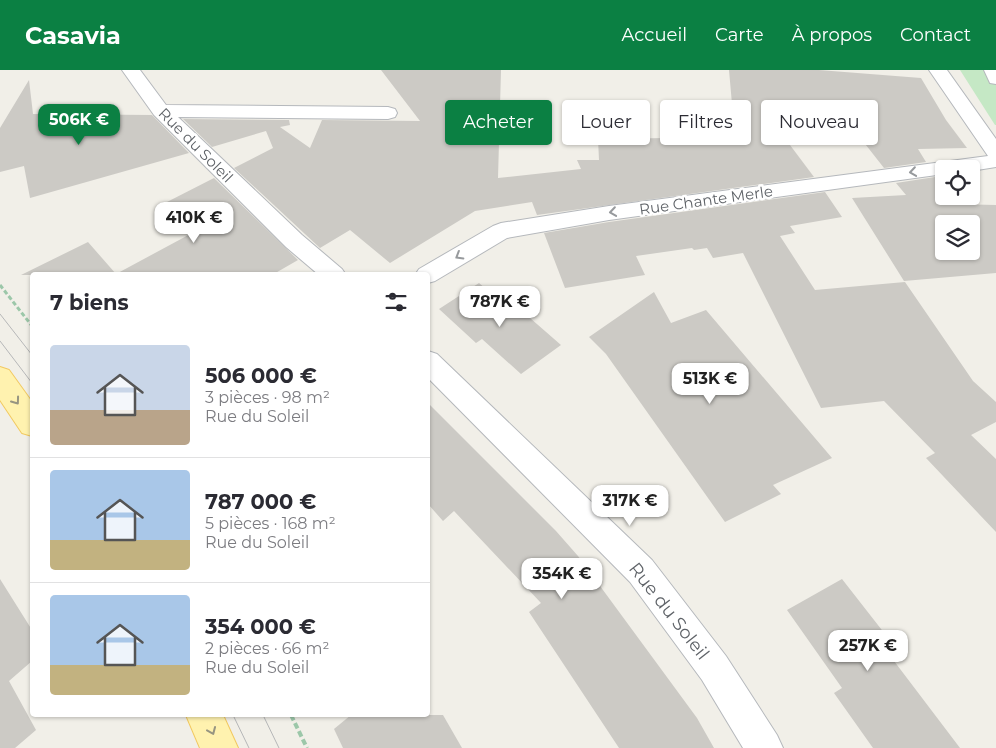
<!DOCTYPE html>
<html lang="fr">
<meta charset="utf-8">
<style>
:root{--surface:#fff;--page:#f7f7f7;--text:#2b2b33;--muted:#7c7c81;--line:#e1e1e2;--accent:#0b8043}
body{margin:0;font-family:Montserrat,sans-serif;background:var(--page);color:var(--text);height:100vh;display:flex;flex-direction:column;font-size:19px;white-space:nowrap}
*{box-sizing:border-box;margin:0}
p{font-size:16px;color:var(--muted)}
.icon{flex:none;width:28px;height:28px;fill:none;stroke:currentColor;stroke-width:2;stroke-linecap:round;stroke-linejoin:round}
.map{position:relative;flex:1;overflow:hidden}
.drawer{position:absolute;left:30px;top:202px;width:400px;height:445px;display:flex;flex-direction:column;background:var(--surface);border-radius:5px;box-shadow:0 1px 4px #0004}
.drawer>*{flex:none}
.guide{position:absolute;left:445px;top:30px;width:475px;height:45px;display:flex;gap:10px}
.buttons{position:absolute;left:935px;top:90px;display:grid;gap:10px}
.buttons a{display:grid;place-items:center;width:45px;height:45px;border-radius:5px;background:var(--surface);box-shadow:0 1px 4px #0004;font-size:25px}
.price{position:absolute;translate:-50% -42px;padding:0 11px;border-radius:10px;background:#fff;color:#222;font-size:16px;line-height:32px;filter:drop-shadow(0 1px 2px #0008)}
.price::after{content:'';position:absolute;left:50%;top:30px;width:15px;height:11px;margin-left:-8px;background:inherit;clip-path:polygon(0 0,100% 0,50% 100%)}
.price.current{background:var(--accent);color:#fff}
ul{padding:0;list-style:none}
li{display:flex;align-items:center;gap:15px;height:125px;padding:0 20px}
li+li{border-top:1px solid var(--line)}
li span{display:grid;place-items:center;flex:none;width:140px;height:100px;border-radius:5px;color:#555}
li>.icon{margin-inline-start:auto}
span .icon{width:60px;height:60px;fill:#fffc;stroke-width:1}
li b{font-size:21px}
h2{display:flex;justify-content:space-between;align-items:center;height:60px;padding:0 20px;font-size:21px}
.chip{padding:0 18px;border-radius:5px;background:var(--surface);box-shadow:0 1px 4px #0004;font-size:18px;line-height:45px}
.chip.current{background:var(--accent);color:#fff}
header{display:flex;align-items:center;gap:30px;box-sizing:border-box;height:70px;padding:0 25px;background:var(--accent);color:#fff}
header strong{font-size:24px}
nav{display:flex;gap:28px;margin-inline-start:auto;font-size:18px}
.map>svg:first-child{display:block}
.green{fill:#c5e8c5}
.building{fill:#cccac5;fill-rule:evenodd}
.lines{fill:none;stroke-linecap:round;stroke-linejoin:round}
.minor-casing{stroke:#b5b8bc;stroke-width:2}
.major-casing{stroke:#f2c960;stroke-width:2}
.path-far1{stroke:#9cc7a9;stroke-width:3;stroke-dasharray:4.5 2.5;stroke-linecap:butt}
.path{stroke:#9cc7a9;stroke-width:4;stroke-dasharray:6 3;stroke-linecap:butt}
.minor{fill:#fff;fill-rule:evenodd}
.major{fill:#fff2af;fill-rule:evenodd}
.tram{stroke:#b6b7b8;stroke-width:1}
.oneway{stroke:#979a9d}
.oneway2{stroke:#979581}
.labels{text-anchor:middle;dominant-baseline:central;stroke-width:5;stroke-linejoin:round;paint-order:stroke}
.far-street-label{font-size:15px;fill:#5f6368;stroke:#fff}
.street-label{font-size:18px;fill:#5f6368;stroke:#fff}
</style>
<header>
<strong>Casavia</strong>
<nav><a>Accueil</a><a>Carte</a><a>À propos</a><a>Contact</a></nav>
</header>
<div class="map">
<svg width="996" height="678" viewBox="0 0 996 678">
<rect width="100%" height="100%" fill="#f1efe8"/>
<polygon class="green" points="960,0 996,0 996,55 995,55"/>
<g class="building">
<polygon points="381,0 501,0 498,108 581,99 577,90 599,90 598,69 667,68 662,60 717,53 713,45 721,44 719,33 732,34 729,0 819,0 921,8 946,50 967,78 918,79 926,92 884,98 862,70 790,75 814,107 537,145 532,132 475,141 390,193 350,160 320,178 234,98 273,78 266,61 212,77 183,49 289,50 290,55 280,57 310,78 322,50 420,51"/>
<polygon points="29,10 33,44 152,45 189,83 30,128 24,96 0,102 0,58"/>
<path d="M935,107L944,121V126H947L952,134L996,135V203L904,211L852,128L906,125L896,113ZM944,154H971V181H944Z"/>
<polygon points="214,108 298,190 272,205 21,205 88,172 116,204 194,162 165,133"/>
<polygon points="825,122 842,147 790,156 795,163 780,166 815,220 905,212 973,311 996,332 996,352 971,365 996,389 996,462 926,388 935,383 884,331 821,338 743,183 713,188 707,178 694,180 692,178 636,186 645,205 565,218 544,163 609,152"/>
<polygon points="479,213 516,245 522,241 561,275 521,304 482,269 476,273 439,239"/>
<polygon points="654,222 671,253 706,240 832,388 773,415 781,424 725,452 606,284 589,267"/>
<polygon points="428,333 556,461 578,486 697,648 714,678 619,678 529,542 541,533 454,441 443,451 428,434"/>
<polygon points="0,509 32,560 32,591 9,611 36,660 15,678 0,678"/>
<polygon points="842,509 899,582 891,587 960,678 873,678 834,623 842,618 787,540"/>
<polygon points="351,645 443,645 462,678 343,678 334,659"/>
</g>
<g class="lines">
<g class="minor-casing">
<g id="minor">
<polygon points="122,0 140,0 166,35 388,37 395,39 397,43 395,47 388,49 178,47 302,165 342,199 346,205 319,205 286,177 154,45"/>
<polygon points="929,0 947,0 996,69 996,97 971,101 971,99 944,99 944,104 609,150 507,168 435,211 428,213 428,205 415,205 419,199 493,156 501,153 609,136 988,86"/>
<polygon points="984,0 996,0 996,14 990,13"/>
<polygon points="428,281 437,284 652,490 726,586 777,665 783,678 743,678 702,610 630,512 428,308"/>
</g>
</g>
<g class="major-casing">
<g id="major">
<polygon points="0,297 9,300 32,332 32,366 22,363 0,330"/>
<polygon points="186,645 223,645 238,678 200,678"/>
</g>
</g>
<polyline class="path-far1" points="0,215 32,256"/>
<polyline class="path" points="291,645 307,678"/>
<use href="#minor" class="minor"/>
<use href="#major" class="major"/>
<g class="tram">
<polyline points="0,244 32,285"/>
<polyline points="0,271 32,313"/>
<polyline points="233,645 249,678"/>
<polyline points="263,645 279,678"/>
</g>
</g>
<defs><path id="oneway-chevron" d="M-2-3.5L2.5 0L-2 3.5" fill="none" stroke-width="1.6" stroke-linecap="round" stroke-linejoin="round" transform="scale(1.25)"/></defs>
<g class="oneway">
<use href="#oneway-chevron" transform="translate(913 102) rotate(172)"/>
<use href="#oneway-chevron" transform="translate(613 142) rotate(172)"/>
<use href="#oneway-chevron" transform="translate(459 186) rotate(149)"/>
</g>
<g class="oneway2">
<use href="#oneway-chevron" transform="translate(16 331) rotate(54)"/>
<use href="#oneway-chevron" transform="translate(212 661) rotate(67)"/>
</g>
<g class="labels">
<g class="far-street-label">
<text transform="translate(196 75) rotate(45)">Rue du Soleil</text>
<text transform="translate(706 130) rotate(-8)">Rue Chante Merle</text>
</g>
<g class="street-label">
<text transform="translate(669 541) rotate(52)">Rue du Soleil</text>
</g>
</g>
</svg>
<div class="buttons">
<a><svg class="icon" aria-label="locate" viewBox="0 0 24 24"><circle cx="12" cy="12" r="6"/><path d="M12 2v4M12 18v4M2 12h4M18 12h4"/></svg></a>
<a><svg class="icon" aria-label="layers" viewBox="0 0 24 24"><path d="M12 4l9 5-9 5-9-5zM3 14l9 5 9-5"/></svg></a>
</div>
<b class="price current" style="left:79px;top:76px">506K €</b>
<b class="price" style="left:194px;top:174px">410K €</b>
<b class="price" style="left:500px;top:258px">787K €</b>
<b class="price" style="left:710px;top:335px">513K €</b>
<b class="price" style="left:630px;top:457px">317K €</b>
<b class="price" style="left:562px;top:530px">354K €</b>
<b class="price" style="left:868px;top:602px">257K €</b>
<div class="guide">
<a class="chip current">Acheter</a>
<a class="chip">Louer</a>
<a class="chip">Filtres</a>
<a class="chip">Nouveau</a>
</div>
<section class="drawer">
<h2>7 biens<svg class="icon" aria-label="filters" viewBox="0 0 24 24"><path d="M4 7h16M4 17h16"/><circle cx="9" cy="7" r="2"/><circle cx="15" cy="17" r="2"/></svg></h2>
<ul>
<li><span style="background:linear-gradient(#c9d6e8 65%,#b9a48a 0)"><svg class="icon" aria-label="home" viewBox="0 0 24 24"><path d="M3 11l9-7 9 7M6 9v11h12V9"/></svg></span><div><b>506 000 €</b><p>3 pièces · 98 m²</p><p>Rue du Soleil</p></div></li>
<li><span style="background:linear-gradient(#a9c7e8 70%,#c2b280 0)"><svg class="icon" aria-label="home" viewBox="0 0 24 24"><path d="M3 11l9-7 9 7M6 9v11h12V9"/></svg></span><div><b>787 000 €</b><p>5 pièces · 168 m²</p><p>Rue du Soleil</p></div></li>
<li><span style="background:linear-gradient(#a9c7e8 70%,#c2b280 0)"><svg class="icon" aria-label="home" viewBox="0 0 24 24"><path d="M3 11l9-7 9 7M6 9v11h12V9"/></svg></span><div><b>354 000 €</b><p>2 pièces · 66 m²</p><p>Rue du Soleil</p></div></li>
</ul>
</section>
</div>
